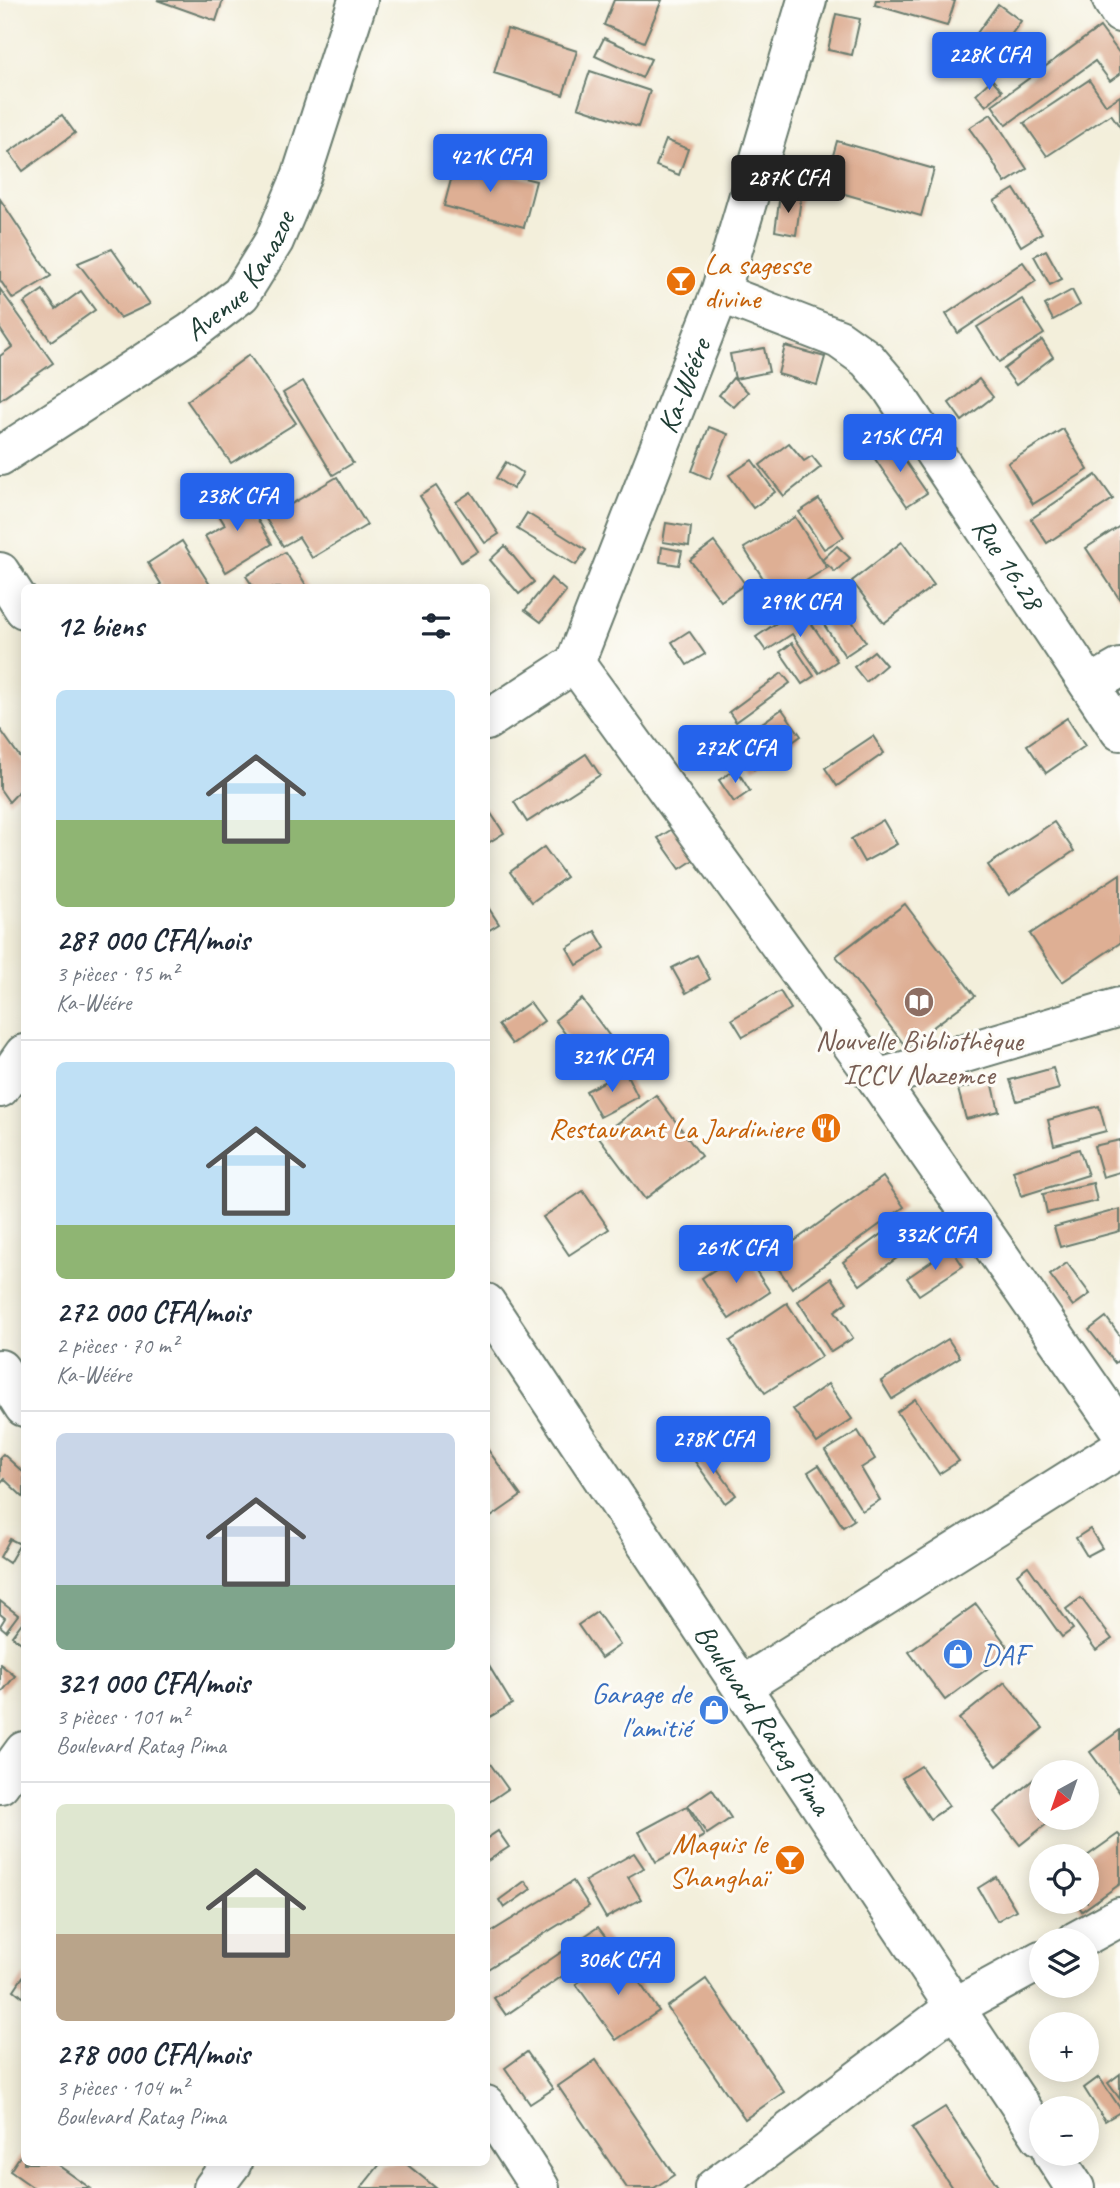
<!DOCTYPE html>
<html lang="fr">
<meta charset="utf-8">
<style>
:root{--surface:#fff;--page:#f2f2f3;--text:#1f2937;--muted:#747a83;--line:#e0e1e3;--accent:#2563eb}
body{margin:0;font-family:Caveat,sans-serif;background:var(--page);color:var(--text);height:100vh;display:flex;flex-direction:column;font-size:26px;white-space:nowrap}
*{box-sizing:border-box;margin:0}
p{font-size:23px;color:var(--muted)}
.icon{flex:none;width:38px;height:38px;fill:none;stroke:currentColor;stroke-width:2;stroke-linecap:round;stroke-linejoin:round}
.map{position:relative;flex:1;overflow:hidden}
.details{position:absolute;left:21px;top:584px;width:469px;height:1582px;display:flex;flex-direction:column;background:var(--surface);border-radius:10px;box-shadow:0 4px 18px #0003}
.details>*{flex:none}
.needle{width:46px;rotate:220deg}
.buttons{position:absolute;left:1029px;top:1760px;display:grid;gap:14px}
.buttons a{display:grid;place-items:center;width:70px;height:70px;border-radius:50%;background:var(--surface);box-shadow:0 4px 18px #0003;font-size:35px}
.price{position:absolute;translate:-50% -60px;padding:0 16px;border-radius:7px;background:var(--accent);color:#fff;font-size:23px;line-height:46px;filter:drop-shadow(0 2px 4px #0008)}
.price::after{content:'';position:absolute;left:50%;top:42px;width:21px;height:16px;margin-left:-10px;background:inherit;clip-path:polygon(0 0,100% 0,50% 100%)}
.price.current{background:#222;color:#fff}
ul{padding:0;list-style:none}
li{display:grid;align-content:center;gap:14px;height:371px;padding:0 35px}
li+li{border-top:2px solid var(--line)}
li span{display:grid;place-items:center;height:217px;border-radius:10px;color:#555}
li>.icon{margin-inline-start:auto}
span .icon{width:126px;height:126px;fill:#fffc;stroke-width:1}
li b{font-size:30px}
h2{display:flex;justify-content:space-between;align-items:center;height:84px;padding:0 35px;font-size:30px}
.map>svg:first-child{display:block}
.building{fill:#deaf94}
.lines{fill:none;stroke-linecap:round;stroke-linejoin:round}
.minor-casing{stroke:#697b6e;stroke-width:42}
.minor{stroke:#fff;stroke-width:38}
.labels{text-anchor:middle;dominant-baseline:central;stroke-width:6;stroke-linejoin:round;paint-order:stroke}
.food-label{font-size:30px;fill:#c56008;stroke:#fdfcf7;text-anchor:end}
.street-label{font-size:30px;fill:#1f3d34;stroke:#fdfcf7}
.education-label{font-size:30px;fill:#785e54;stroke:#fdfcf7}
.shop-label{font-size:30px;fill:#366cbe;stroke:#fdfcf7;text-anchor:start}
</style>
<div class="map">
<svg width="1120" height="2188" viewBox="0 0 1120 2188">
<rect width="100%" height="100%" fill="#fdfcf7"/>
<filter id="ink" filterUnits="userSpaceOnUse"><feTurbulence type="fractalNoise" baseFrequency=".0143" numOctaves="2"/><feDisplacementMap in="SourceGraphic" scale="14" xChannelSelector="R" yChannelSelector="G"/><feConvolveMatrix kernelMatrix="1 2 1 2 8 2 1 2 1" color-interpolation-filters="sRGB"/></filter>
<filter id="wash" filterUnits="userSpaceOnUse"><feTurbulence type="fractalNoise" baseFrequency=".00686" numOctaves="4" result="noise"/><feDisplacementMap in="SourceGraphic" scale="28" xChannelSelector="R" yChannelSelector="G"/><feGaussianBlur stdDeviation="1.57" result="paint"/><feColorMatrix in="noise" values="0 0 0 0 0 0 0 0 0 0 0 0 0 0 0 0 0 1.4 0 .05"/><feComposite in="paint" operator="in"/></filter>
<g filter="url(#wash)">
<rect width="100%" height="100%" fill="#f3efdb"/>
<g id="blocks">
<g class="building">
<polygon points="157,0 223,0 216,21"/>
<polygon points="614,0 662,0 644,42 604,25"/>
<polygon points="876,0 951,0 955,1 947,26 875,5"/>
<polygon points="998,4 1021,21 990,64 967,47"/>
<polygon points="836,14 860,19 852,55 828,50"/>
<polygon points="1100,27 1120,54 1120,74 1110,81 1095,61 1006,125 992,105"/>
<polygon points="507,29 577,51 563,95 494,73"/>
<polygon points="604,38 651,59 642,78 595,56"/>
<polygon points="590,71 650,91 638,127 578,107"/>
<polygon points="992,79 1002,91 986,106 976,94"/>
<polygon points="1089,80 1106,105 1120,96 1120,127 1111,114 1047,156 1024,123"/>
<polygon points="991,114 1027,169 1005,183 990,157 969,128"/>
<polygon points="62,115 75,133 23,171 9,152"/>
<polygon points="666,140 688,149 679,175 656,166"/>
<polygon points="837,141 934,169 921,216 824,188"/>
<polygon points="456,161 536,181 524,227 444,206"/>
<polygon points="1014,189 1042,233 1021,246 994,201"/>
<polygon points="780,195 801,198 796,235 775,231"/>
<polygon points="0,199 51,276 13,299 0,280"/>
<polygon points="112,249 150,304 120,318 78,263"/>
<polygon points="1046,250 1062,279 1050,285 1034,256"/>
<polygon points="1023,262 1036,281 958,333 946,314"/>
<polygon points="0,289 53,363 0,400 0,356 12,347 0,329"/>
<polygon points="43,290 56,309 81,291 95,310 51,341 24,303"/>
<polygon points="1072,290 1080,305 1053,320 1045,305"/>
<polygon points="1022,299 1044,334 999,362 977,327"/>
<polygon points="1042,340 1053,357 1016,385 1004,369"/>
<polygon points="785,346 825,357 817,385 778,374"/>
<polygon points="764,348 769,372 735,379 730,354"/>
<polygon points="249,355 296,423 231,463 187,401"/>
<polygon points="733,378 748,392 734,407 719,395"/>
<polygon points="979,379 993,397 962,421 949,403"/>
<polygon points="303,381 353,463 333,475 283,393"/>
<polygon points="709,427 728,434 710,479 692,471"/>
<polygon points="1063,429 1088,470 1033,504 1008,463"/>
<polygon points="892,442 927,493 907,506 873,456"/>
<polygon points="789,443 804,461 812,456 821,467 784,496 760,465"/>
<polygon points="752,460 775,492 753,508 729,475"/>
<polygon points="506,462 523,473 513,489 496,478"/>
<polygon points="1096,475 1113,499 1047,543 1031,519"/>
<polygon points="337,477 367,525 312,558 299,537 283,546 266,519"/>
<polygon points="436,486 478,551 461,562 420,496"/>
<polygon points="241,491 272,544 226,572 205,536 225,525 214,507"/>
<polygon points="471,492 499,534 485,543 456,502"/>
<polygon points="819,499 844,537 824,549 799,512"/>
<polygon points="527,513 586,550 576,565 517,529"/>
<polygon points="795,517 827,568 776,599 744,548"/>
<polygon points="666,523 691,527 689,546 663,542"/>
<polygon points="1120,526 1120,600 1086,548"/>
<polygon points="182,541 212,588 155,588 161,584 148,563"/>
<polygon points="714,542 745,584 721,601 690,560"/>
<polygon points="902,542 934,585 884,623 852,581"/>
<polygon points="505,546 534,582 519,594 490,560"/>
<polygon points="837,546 850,558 835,572 822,560"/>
<polygon points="662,547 682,551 679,565 660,562"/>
<polygon points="285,552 308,588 254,588 246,576"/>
<polygon points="551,578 566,591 541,622 525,610"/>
<polygon points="833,593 866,642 845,656 812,607"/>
<polygon points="800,607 837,661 819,673 792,634 766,651 756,637"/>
<polygon points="689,631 705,654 687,665 672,642"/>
<polygon points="792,643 814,676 802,684 780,652"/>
<polygon points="874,651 886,665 866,682 854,667"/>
<polygon points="782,673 790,683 736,722 729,712"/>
<polygon points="782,709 801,736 754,769 735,742"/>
<polygon points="1067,718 1085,746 1046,773 1027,745"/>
<polygon points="0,729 24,763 24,786 9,802 0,789"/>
<polygon points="873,736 884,753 837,786 825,768"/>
<polygon points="586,754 600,775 527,822 514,802"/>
<polygon points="736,769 750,791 734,802 719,780"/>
<polygon points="486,806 504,833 488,843 486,840"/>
<polygon points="883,820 897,844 864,862 851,839"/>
<polygon points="1054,822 1074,851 1009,895 988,865"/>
<polygon points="677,826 698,857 680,869 658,838"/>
<polygon points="544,847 566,877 532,902 510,872"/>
<polygon points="1120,874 1120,943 1062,982 1030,934"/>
<polygon points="486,904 499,924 486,932"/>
<polygon points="905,904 975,996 906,1047 836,956"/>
<polygon points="595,931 605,948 577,965 567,948"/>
<polygon points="697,955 710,979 686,993 672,968"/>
<polygon points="780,991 791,1009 743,1037 732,1019"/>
<polygon points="582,999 614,1042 587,1063 555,1020"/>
<polygon points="530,1002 544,1021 512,1044 498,1025"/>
<polygon points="1053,1068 1059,1089 1017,1101 1010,1080"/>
<polygon points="625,1071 638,1097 600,1117 586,1091"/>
<polygon points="992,1081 999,1111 966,1119 958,1089"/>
<polygon points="656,1095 701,1156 645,1199 599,1137"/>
<polygon points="1099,1106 1106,1131 1054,1145 1048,1120"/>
<polygon points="1120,1140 1120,1172 1103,1177 1094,1146"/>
<polygon points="1079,1149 1088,1175 1021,1196 1013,1171"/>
<polygon points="883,1177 904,1207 792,1288 771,1258"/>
<polygon points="1093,1183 1097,1201 1047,1213 1043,1194"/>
<polygon points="583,1191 609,1229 569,1255 543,1217"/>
<polygon points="1120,1209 1120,1231 1060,1247 1054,1227"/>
<polygon points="903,1218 920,1241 860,1285 843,1262"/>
<polygon points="951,1248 963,1266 919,1295 907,1278"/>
<polygon points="743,1251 770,1292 729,1319 702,1278"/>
<polygon points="1067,1263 1090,1294 1073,1306 1050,1275"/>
<polygon points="831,1278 847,1302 835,1311 853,1338 831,1352 798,1301"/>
<polygon points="787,1303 822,1356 765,1393 730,1341"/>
<polygon points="1106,1317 1120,1336 1120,1359 1115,1363 1089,1330"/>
<polygon points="948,1339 960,1357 892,1399 881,1381"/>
<polygon points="828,1384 852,1419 817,1443 793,1409"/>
<polygon points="915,1399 959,1461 939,1474 897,1412"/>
<polygon points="858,1431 875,1459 861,1468 880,1500 862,1511 825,1451"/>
<polygon points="486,1447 521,1496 491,1517 486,1511"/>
<polygon points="702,1448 736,1495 725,1503 691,1456"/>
<polygon points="3,1454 24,1473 24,1498 4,1479 0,1483 0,1457"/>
<polygon points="819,1465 854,1520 843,1527 808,1472"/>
<polygon points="1090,1529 1102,1548 1087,1556 1076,1538"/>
<polygon points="10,1539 20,1544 9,1563 0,1557"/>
<polygon points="1028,1566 1073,1629 1062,1637 1017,1574"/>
<polygon points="1081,1598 1112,1639 1096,1650 1066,1609"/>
<polygon points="0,1601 18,1615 6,1631 0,1626 5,1618 0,1614"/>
<polygon points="976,1604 1011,1651 945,1700 909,1652"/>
<polygon points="597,1612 620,1645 601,1658 578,1625"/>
<polygon points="24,1620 24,1645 12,1636"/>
<polygon points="486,1661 512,1704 488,1718 486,1715"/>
<polygon points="0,1664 15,1676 2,1692 0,1690"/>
<polygon points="1005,1682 1043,1728 997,1766 959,1719"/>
<polygon points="1120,1730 1120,1793 1090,1752"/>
<polygon points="486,1758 508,1789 486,1804"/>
<polygon points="921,1766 949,1806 930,1819 902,1778"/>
<polygon points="1034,1779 1041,1788 1041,1818 1054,1818 1020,1845 994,1812"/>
<polygon points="712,1789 731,1818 707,1834 688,1805"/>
<polygon points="687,1806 704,1836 656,1862 639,1832"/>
<polygon points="498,1831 509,1847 486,1862 486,1839"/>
<polygon points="1118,1834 1120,1836 1120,1884 1082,1911 1076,1902 1087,1902 1087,1856"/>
<polygon points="634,1853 644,1868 628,1877 641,1899 606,1918 585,1881"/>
<polygon points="996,1877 1016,1910 997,1921 978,1888"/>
<polygon points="525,1881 531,1889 504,1908 499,1900"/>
<polygon points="573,1881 589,1906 486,1970 486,1935"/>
<polygon points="598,1927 610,1943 506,2015 494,1998"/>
<polygon points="620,1954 659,2011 616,2040 576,1984"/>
<polygon points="24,1975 24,1998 14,1990"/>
<polygon points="706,1979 784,2092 745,2119 667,2007"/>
<polygon points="527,2052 553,2089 530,2104 505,2068"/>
<polygon points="596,2060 674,2175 654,2188 627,2188 558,2086"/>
<polygon points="1120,2074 1120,2099 1108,2083"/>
<polygon points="1099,2077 1120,2108 1120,2112 1105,2121 1084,2088"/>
<polygon points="945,2107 999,2188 952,2188 912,2128"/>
<polygon points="24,2150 24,2163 55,2163 90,2188 34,2188 10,2171"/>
<polygon points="381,2163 405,2163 436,2188 361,2188"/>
</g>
</g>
</g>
<g filter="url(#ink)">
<use href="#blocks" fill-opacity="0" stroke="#697b6e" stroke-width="2"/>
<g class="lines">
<g class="minor-casing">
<g id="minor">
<polyline points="1112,0 1120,13"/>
<path id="s1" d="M720,293L839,339L867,359L890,386L1120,731"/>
<path id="s2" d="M0,456L190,333L241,294L274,241L301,177L358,0"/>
<polyline points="0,572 24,609"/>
<polyline points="575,663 877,1079 1120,1430"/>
<polyline points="1090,685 1120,668"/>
<path id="s3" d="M486,721L575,663L720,293L807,0"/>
<polyline points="877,1079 1120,1007"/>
<polyline points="0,1088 24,1054"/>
<path id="s4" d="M486,1303L1041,2137"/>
<polyline points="0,1369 24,1407"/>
<polyline points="742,1686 1120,1448"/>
<polyline points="0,1784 24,1751"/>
<polyline points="1076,1941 1120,1917"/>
<polyline points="486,2105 540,2188"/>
<polyline points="1053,2154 1075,2188"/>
<polyline points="213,2188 232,2163"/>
<polyline points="714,2188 955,2007 1041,1960"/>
</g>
</g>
<use href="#minor" class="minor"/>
</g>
</g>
<defs>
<g id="bar-disc" transform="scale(1.575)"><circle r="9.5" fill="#e8710a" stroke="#fdfcf7"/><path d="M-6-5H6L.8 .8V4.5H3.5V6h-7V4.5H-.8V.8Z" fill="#fff"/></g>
<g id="library-disc" transform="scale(1.575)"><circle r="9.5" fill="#8d6e63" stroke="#fdfcf7"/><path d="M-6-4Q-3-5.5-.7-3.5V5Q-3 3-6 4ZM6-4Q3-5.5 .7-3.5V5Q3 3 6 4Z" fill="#fff"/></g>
<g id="restaurant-disc" transform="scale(1.575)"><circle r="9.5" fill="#e8710a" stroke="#fdfcf7"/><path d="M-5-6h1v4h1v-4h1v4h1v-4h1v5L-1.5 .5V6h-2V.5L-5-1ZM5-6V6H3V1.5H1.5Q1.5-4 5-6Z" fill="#fff"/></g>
<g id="shop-disc" transform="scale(1.575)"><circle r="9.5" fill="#3f7fe0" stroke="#fdfcf7"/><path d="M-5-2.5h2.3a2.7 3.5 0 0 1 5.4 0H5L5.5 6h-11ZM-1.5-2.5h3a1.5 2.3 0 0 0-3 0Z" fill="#fff"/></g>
</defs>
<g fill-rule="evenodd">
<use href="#bar-disc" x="681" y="281"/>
<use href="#library-disc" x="919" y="1002"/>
<use href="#restaurant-disc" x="826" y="1128"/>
<use href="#shop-disc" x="958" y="1654"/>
<use href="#shop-disc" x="714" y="1710"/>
<use href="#bar-disc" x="790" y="1860"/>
</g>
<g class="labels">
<g class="food-label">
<text x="704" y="264" text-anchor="start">La sagesse<tspan x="704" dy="34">divine</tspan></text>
<text x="803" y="1128">Restaurant La Jardiniere</text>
<text x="767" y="1843">Maquis le<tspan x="767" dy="34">Shanghaï</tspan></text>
</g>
<g class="street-label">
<text stroke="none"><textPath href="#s2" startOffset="304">Avenue Kanazoe</textPath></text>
<text stroke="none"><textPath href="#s3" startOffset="404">Ka-Wéére</textPath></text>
<text stroke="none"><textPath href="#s1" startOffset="411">Rue 16.28</textPath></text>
<text stroke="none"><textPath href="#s4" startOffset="500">Boulevard Ratag Pima</textPath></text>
</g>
<g class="education-label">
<text x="919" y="1040">Nouvelle Bibliothèque<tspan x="919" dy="34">ICCV Nazemce</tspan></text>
</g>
<g class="shop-label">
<text x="981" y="1654">DAF</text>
<text x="691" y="1693" text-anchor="end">Garage de<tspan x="691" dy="34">l'amitié</tspan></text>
</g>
</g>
</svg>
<div class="buttons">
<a><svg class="needle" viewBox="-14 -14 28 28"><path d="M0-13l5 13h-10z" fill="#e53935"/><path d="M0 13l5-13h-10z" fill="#747a83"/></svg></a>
<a><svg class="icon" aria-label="locate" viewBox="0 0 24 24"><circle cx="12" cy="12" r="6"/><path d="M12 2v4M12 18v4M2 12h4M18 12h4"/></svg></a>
<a><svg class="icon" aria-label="layers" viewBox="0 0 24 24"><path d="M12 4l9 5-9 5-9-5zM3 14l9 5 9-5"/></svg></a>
<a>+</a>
<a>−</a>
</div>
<b class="price" style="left:989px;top:92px">228K CFA</b>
<b class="price" style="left:490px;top:194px">421K CFA</b>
<b class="price current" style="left:788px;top:215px">287K CFA</b>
<b class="price" style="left:900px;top:474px">215K CFA</b>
<b class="price" style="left:237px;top:533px">238K CFA</b>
<b class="price" style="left:800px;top:639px">299K CFA</b>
<b class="price" style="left:735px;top:785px">272K CFA</b>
<b class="price" style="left:612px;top:1094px">321K CFA</b>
<b class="price" style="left:935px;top:1272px">332K CFA</b>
<b class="price" style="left:736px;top:1285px">261K CFA</b>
<b class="price" style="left:713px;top:1476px">278K CFA</b>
<b class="price" style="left:618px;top:1997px">306K CFA</b>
<section class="details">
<h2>12 biens<svg class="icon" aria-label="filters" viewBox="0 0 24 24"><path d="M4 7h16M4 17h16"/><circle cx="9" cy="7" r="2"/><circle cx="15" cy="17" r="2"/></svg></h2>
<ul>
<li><span style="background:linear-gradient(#bfe0f5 60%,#8fb573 0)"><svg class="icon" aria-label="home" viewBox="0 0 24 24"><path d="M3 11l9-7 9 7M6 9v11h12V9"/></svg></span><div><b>287 000 CFA/mois</b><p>3 pièces · 95 m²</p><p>Ka-Wéére</p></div></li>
<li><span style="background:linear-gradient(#bfe0f5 75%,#8fb573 0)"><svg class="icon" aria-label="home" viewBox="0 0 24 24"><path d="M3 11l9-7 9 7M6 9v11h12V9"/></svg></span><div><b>272 000 CFA/mois</b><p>2 pièces · 70 m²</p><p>Ka-Wéére</p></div></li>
<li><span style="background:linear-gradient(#c9d6e8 70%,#7fa58c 0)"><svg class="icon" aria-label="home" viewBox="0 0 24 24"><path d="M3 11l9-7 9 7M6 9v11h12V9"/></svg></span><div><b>321 000 CFA/mois</b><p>3 pièces · 101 m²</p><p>Boulevard Ratag Pima</p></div></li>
<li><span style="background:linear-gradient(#dfe7d0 60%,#b9a48a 0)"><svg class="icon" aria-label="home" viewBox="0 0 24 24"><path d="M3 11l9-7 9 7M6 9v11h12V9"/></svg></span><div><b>278 000 CFA/mois</b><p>3 pièces · 104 m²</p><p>Boulevard Ratag Pima</p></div></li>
</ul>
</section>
</div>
